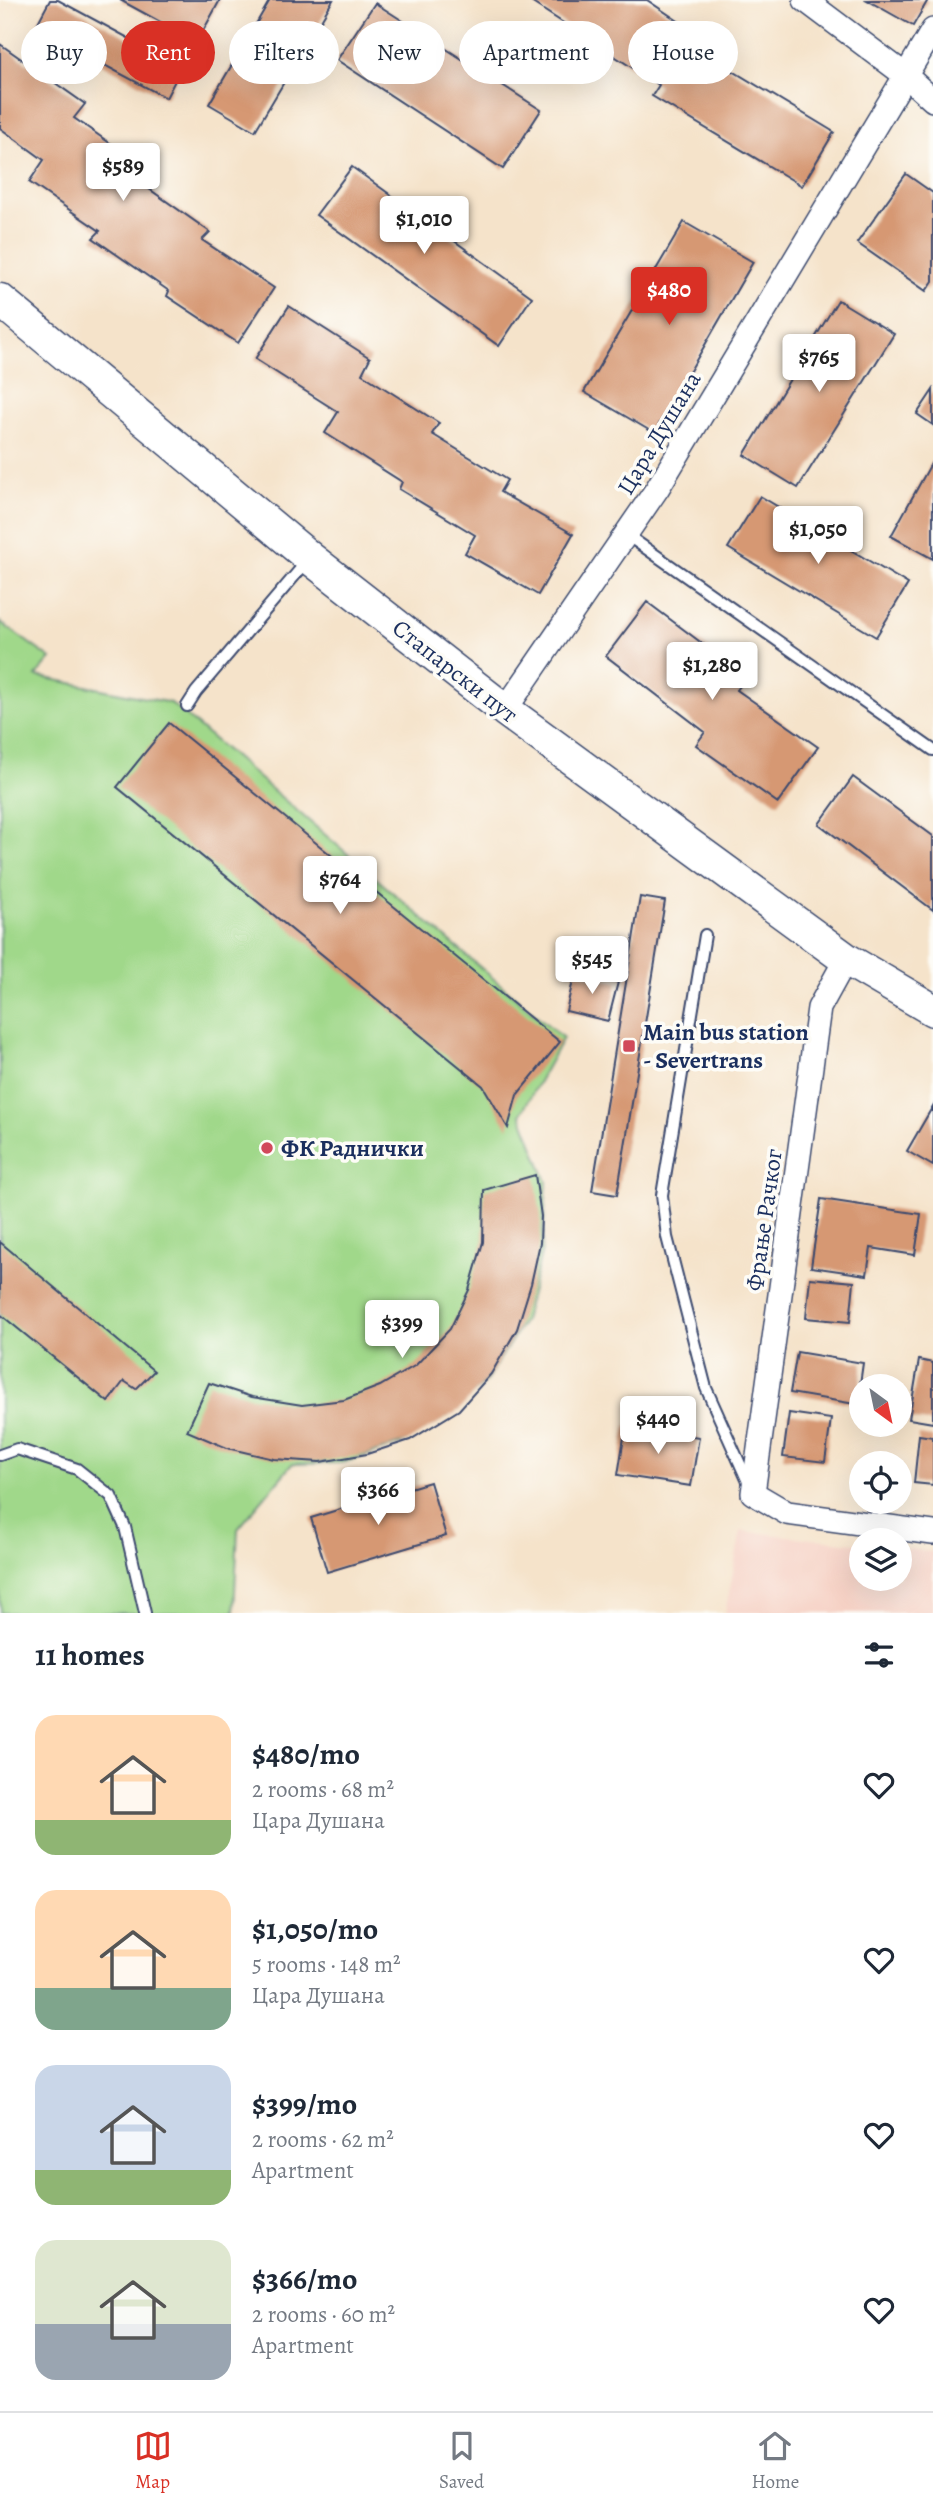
<!DOCTYPE html>
<meta charset="utf-8">
<style>
:root{--surface:#fff;--page:#f2f2f3;--text:#1f2937;--muted:#747a83;--line:#e0e1e3;--accent:#d93025}
body{margin:0;font-family:Alegreya,serif;background:var(--page);color:var(--text);height:100vh;display:flex;flex-direction:column;font-size:26px;white-space:nowrap}
*{box-sizing:border-box;margin:0}
p{font-size:23px;color:var(--muted)}
.icon{flex:none;width:38px;height:38px;fill:none;stroke:currentColor;stroke-width:2;stroke-linecap:round;stroke-linejoin:round}
.map{position:relative;height:1613px;overflow:hidden}
.side{display:flex;flex-direction:column;background:var(--surface);flex:1}
.side>*{flex:none}
.hud{position:absolute;left:21px;top:21px;width:892px;height:63px;display:flex;gap:14px}
.needle{width:46px;rotate:147deg}
.fabs{position:absolute;left:849px;top:1374px;display:grid;gap:14px}
.fabs a{display:grid;place-items:center;width:63px;height:63px;border-radius:50%;background:var(--surface);box-shadow:0 7px 28px #0002;font-size:35px}
.price{position:absolute;translate:-50% -60px;padding:0 16px;border-radius:7px;background:#fff;color:#222;font-size:23px;line-height:46px;filter:drop-shadow(0 2px 4px #0008)}
.price::after{content:'';position:absolute;left:50%;top:42px;width:21px;height:16px;margin-left:-10px;background:inherit;clip-path:polygon(0 0,100% 0,50% 100%)}
.price.selected{background:var(--accent);color:#fff}
ul{padding:0;list-style:none}
li{display:flex;align-items:center;gap:21px;height:175px;padding:0 35px}
li span{display:grid;place-items:center;flex:none;width:196px;height:140px;border-radius:21px;color:#555}
li>.icon{margin-inline-start:auto}
span .icon{width:84px;height:84px;fill:#fffc;stroke-width:1}
li b{font-size:30px}
h2{display:flex;justify-content:space-between;align-items:center;height:84px;padding:0 35px;font-size:30px}
.chip{padding:0 24px;border-radius:32px;background:var(--surface);box-shadow:0 7px 28px #0002;font-size:24px;line-height:63px}
.chip.selected{background:var(--accent);color:#fff}
.tab-bar{display:flex;justify-content:space-around;align-items:center;height:98px;border-top:2px solid var(--line);background:var(--surface);font-size:19px;color:var(--muted)}
.tab-bar a{display:grid;justify-items:center;gap:4px}
.tab-bar .selected{color:var(--accent)}
.map>svg:first-child{display:block}
.built{fill:#f6d1c5}
.green{fill:#a0d88a;stroke:#5e8474;stroke-width:2}
.building{fill:#d69873}
.lines{fill:none;stroke-linecap:round;stroke-linejoin:round}
.service-casing{stroke:#3c4a6e;stroke-width:14}
.minor-casing{stroke:#3c4a6e;stroke-width:26}
.secondary-casing{stroke:#3c4a6e;stroke-width:35}
.service{stroke:#fff;stroke-width:10}
.minor{stroke:#fff;stroke-width:23}
.secondary{stroke:#fff;stroke-width:32}
.poi-dot{fill:#d1495b;stroke:#fdfcf7;stroke-width:2.5}
.labels{text-anchor:middle;dominant-baseline:central;stroke-width:7;stroke-linejoin:round;paint-order:stroke}
.street-label{font-size:24px;fill:#1b2f5e;stroke:#fdfcf7}
.poi-label{font-size:24px;font-weight:bold;fill:#1b2f5e;stroke:#fdfcf7;text-anchor:start}
</style>
<div class="map">
<svg width="933" height="1613" viewBox="0 0 933 1613">
<rect width="100%" height="100%" fill="#fdfcf7"/>
<filter id="ink" filterUnits="userSpaceOnUse"><feTurbulence type="fractalNoise" baseFrequency=".0143" numOctaves="2"/><feDisplacementMap in="SourceGraphic" scale="14" xChannelSelector="R" yChannelSelector="G"/><feConvolveMatrix kernelMatrix="1 2 1 2 8 2 1 2 1" color-interpolation-filters="sRGB"/></filter>
<filter id="wash" filterUnits="userSpaceOnUse"><feTurbulence type="fractalNoise" baseFrequency=".00686" numOctaves="4" result="noise"/><feDisplacementMap in="SourceGraphic" scale="28" xChannelSelector="R" yChannelSelector="G"/><feGaussianBlur stdDeviation="1.57" result="paint"/><feColorMatrix in="noise" values="0 0 0 0 0 0 0 0 0 0 0 0 0 0 0 0 0 1.4 0 .05"/><feComposite in="paint" operator="in"/></filter>
<g filter="url(#wash)">
<rect width="100%" height="100%" fill="#f5e3ca"/>
<polygon class="built" points="741,1531 861,1544 861,1578 900,1578 900,1548 933,1552 933,1613 725,1613"/>
<polygon class="green" points="0,622 51,659 36,676 171,703 563,1038 521,1114 547,1182 542,1250 524,1320 487,1380 449,1415 400,1444 343,1463 292,1464 238,1529 234,1613 0,1613"/>
<g id="blocks">
<g class="building">
<polygon points="50,0 58,0 182,67 166,98 35,28"/>
<polygon points="120,0 220,0 197,42"/>
<polygon points="270,0 333,0 255,131 209,104"/>
<polygon points="528,0 647,0 693,31 685,42 834,132 802,186 652,96 659,85"/>
<polygon points="867,0 928,0 913,26"/>
<polygon points="375,3 541,110 503,169 337,60"/>
<polygon points="0,44 85,104 74,118 144,167 135,179 210,232 202,240 274,288 238,343 167,296 169,291 93,238 100,231 29,182 44,160 0,128"/>
<polygon points="352,167 532,297 499,346 316,215"/>
<polygon points="906,174 933,193 933,281 926,291 857,243"/>
<polygon points="684,222 753,262 654,433 584,392"/>
<polygon points="838,300 894,334 798,488 744,455"/>
<polygon points="289,306 370,358 362,374 439,423 432,434 507,480 500,492 573,534 538,595 465,553 475,535 399,489 402,482 325,433 338,412 255,359"/>
<polygon points="933,390 933,425 917,414"/>
<polygon points="933,460 933,559 891,536"/>
<polygon points="760,496 908,584 876,637 728,548"/>
<polygon points="647,602 747,677 737,690 818,747 778,803 696,745 705,732 606,656"/>
<polygon points="169,723 560,1042 517,1095 508,1128 483,1086 117,787"/>
<polygon points="853,777 933,836 933,910 819,824"/>
<polygon points="640,897 665,901 617,1195 592,1191"/>
<polygon points="575,972 618,982 608,1021 566,1011"/>
<polygon points="933,1106 933,1166 907,1151"/>
<polygon points="535,1175 541,1216 540,1243 531,1284 517,1329 491,1374 459,1410 410,1440 367,1454 320,1462 274,1459 227,1448 187,1431 209,1383 252,1397 302,1405 344,1400 380,1386 416,1365 450,1329 469,1290 483,1242 484,1190"/>
<polygon points="821,1199 921,1214 915,1255 871,1248 867,1275 811,1267"/>
<polygon points="0,1242 154,1371 136,1389 124,1381 108,1402 0,1314"/>
<polygon points="810,1278 854,1282 850,1322 806,1318"/>
<polygon points="797,1352 863,1363 860,1384 861,1405 790,1393"/>
<polygon points="919,1360 933,1363 933,1423 909,1419"/>
<polygon points="789,1413 831,1419 825,1462 783,1457"/>
<polygon points="626,1425 699,1437 691,1486 618,1475"/>
<polygon points="919,1435 933,1437 933,1485 914,1483"/>
<polygon points="430,1482 446,1536 327,1572 311,1518"/>
</g>
</g>
</g>
<g filter="url(#ink)">
<use href="#blocks" fill-opacity="0" stroke="#3c4a6e" stroke-width="2"/>
<g class="lines">
<g class="service-casing">
<g id="service">
<polyline points="627,535 933,750"/>
<polyline points="187,706 196,692 308,560"/>
<polyline points="705,935 662,1195 667,1237 706,1388 749,1484"/>
<polyline points="0,1455 17,1449 77,1469 111,1496 125,1527 145,1613"/>
</g>
</g>
<g class="minor-casing">
<g id="minor">
<polyline points="805,0 905,75 933,100"/>
<polyline points="505,710 657,489 933,30"/>
<polyline points="846,959 819,1008 753,1493 787,1513 933,1533"/>
</g>
</g>
<g class="secondary-casing">
<polyline id="secondary" points="0,300 310,558 505,710 846,959 933,1010"/>
</g>
<use href="#service" class="service"/>
<use href="#minor" class="minor"/>
<use href="#secondary" class="secondary"/>
</g>
</g>
<g class="poi-dot">
<rect x="622" y="1039" width="14" height="14" rx="3.5"/>
<circle cx="267" cy="1148" r="7"/>
</g>
<g class="labels">
<g class="street-label">
<text transform="translate(659 433) rotate(-59)">Цара Душана</text>
<text transform="translate(455 671) rotate(38)">Стапарски пут</text>
<text transform="translate(764 1220) rotate(-82)">Фрање Рачког</text>
</g>
<g class="poi-label">
<text x="643" y="1032">Main bus station<tspan x="643" dy="28">- Severtrans</tspan></text>
<text x="281" y="1148">ФК Раднички</text>
</g>
</g>
</svg>
<div class="fabs">
<a><svg class="needle" viewBox="-14 -14 28 28"><path d="M0-13l5 13h-10z" fill="#e53935"/><path d="M0 13l5-13h-10z" fill="#747a83"/></svg></a>
<a><svg class="icon" aria-label="locate" viewBox="0 0 24 24"><circle cx="12" cy="12" r="6"/><path d="M12 2v4M12 18v4M2 12h4M18 12h4"/></svg></a>
<a><svg class="icon" aria-label="layers" viewBox="0 0 24 24"><path d="M12 4l9 5-9 5-9-5zM3 14l9 5 9-5"/></svg></a>
</div>
<b class="price" style="left:123px;top:203px">$589</b>
<b class="price" style="left:424px;top:256px">$1,010</b>
<b class="price selected" style="left:669px;top:327px">$480</b>
<b class="price" style="left:819px;top:394px">$765</b>
<b class="price" style="left:818px;top:566px">$1,050</b>
<b class="price" style="left:712px;top:702px">$1,280</b>
<b class="price" style="left:340px;top:916px">$764</b>
<b class="price" style="left:592px;top:996px">$545</b>
<b class="price" style="left:402px;top:1360px">$399</b>
<b class="price" style="left:658px;top:1456px">$440</b>
<b class="price" style="left:378px;top:1527px">$366</b>
<div class="hud">
<a class="chip">Buy</a>
<a class="chip selected">Rent</a>
<a class="chip">Filters</a>
<a class="chip">New</a>
<a class="chip">Apartment</a>
<a class="chip">House</a>
</div>
</div>
<section class="side">
<h2>11 homes<svg class="icon" aria-label="filters" viewBox="0 0 24 24"><path d="M4 7h16M4 17h16"/><circle cx="9" cy="7" r="2"/><circle cx="15" cy="17" r="2"/></svg></h2>
<ul>
<li><span style="background:linear-gradient(#ffd9b3 75%,#8fb573 0)"><svg class="icon" aria-label="home" viewBox="0 0 24 24"><path d="M3 11l9-7 9 7M6 9v11h12V9"/></svg></span><div><b>$480/mo</b><p>2 rooms · 68 m²</p><p>Цара Душана</p></div><svg class="icon" aria-label="heart" viewBox="0 0 24 24"><path d="M12 20l-8-8c-3-5 5-10 8-4 3-6 11-1 8 4z"/></svg></li>
<li><span style="background:linear-gradient(#ffd9b3 70%,#7fa58c 0)"><svg class="icon" aria-label="home" viewBox="0 0 24 24"><path d="M3 11l9-7 9 7M6 9v11h12V9"/></svg></span><div><b>$1,050/mo</b><p>5 rooms · 148 m²</p><p>Цара Душана</p></div><svg class="icon" aria-label="heart" viewBox="0 0 24 24"><path d="M12 20l-8-8c-3-5 5-10 8-4 3-6 11-1 8 4z"/></svg></li>
<li><span style="background:linear-gradient(#c9d6e8 75%,#8fb573 0)"><svg class="icon" aria-label="home" viewBox="0 0 24 24"><path d="M3 11l9-7 9 7M6 9v11h12V9"/></svg></span><div><b>$399/mo</b><p>2 rooms · 62 m²</p><p>Apartment</p></div><svg class="icon" aria-label="heart" viewBox="0 0 24 24"><path d="M12 20l-8-8c-3-5 5-10 8-4 3-6 11-1 8 4z"/></svg></li>
<li><span style="background:linear-gradient(#dfe7d0 60%,#9aa5b1 0)"><svg class="icon" aria-label="home" viewBox="0 0 24 24"><path d="M3 11l9-7 9 7M6 9v11h12V9"/></svg></span><div><b>$366/mo</b><p>2 rooms · 60 m²</p><p>Apartment</p></div><svg class="icon" aria-label="heart" viewBox="0 0 24 24"><path d="M12 20l-8-8c-3-5 5-10 8-4 3-6 11-1 8 4z"/></svg></li>
</ul>
</section>
<nav class="tab-bar">
<a class="selected"><svg class="icon" aria-label="map" viewBox="0 0 24 24"><path d="M3 6l6-2 6 2 6-2v14l-6 2-6-2-6 2zM9 4v14M15 6v14"/></svg>Map</a>
<a><svg class="icon" aria-label="saved" viewBox="0 0 24 24"><path d="M7 4h10v16l-5-4-5 4z"/></svg>Saved</a>
<a><svg class="icon" aria-label="home" viewBox="0 0 24 24"><path d="M3 11l9-7 9 7M6 9v11h12V9"/></svg>Home</a>
</nav>
